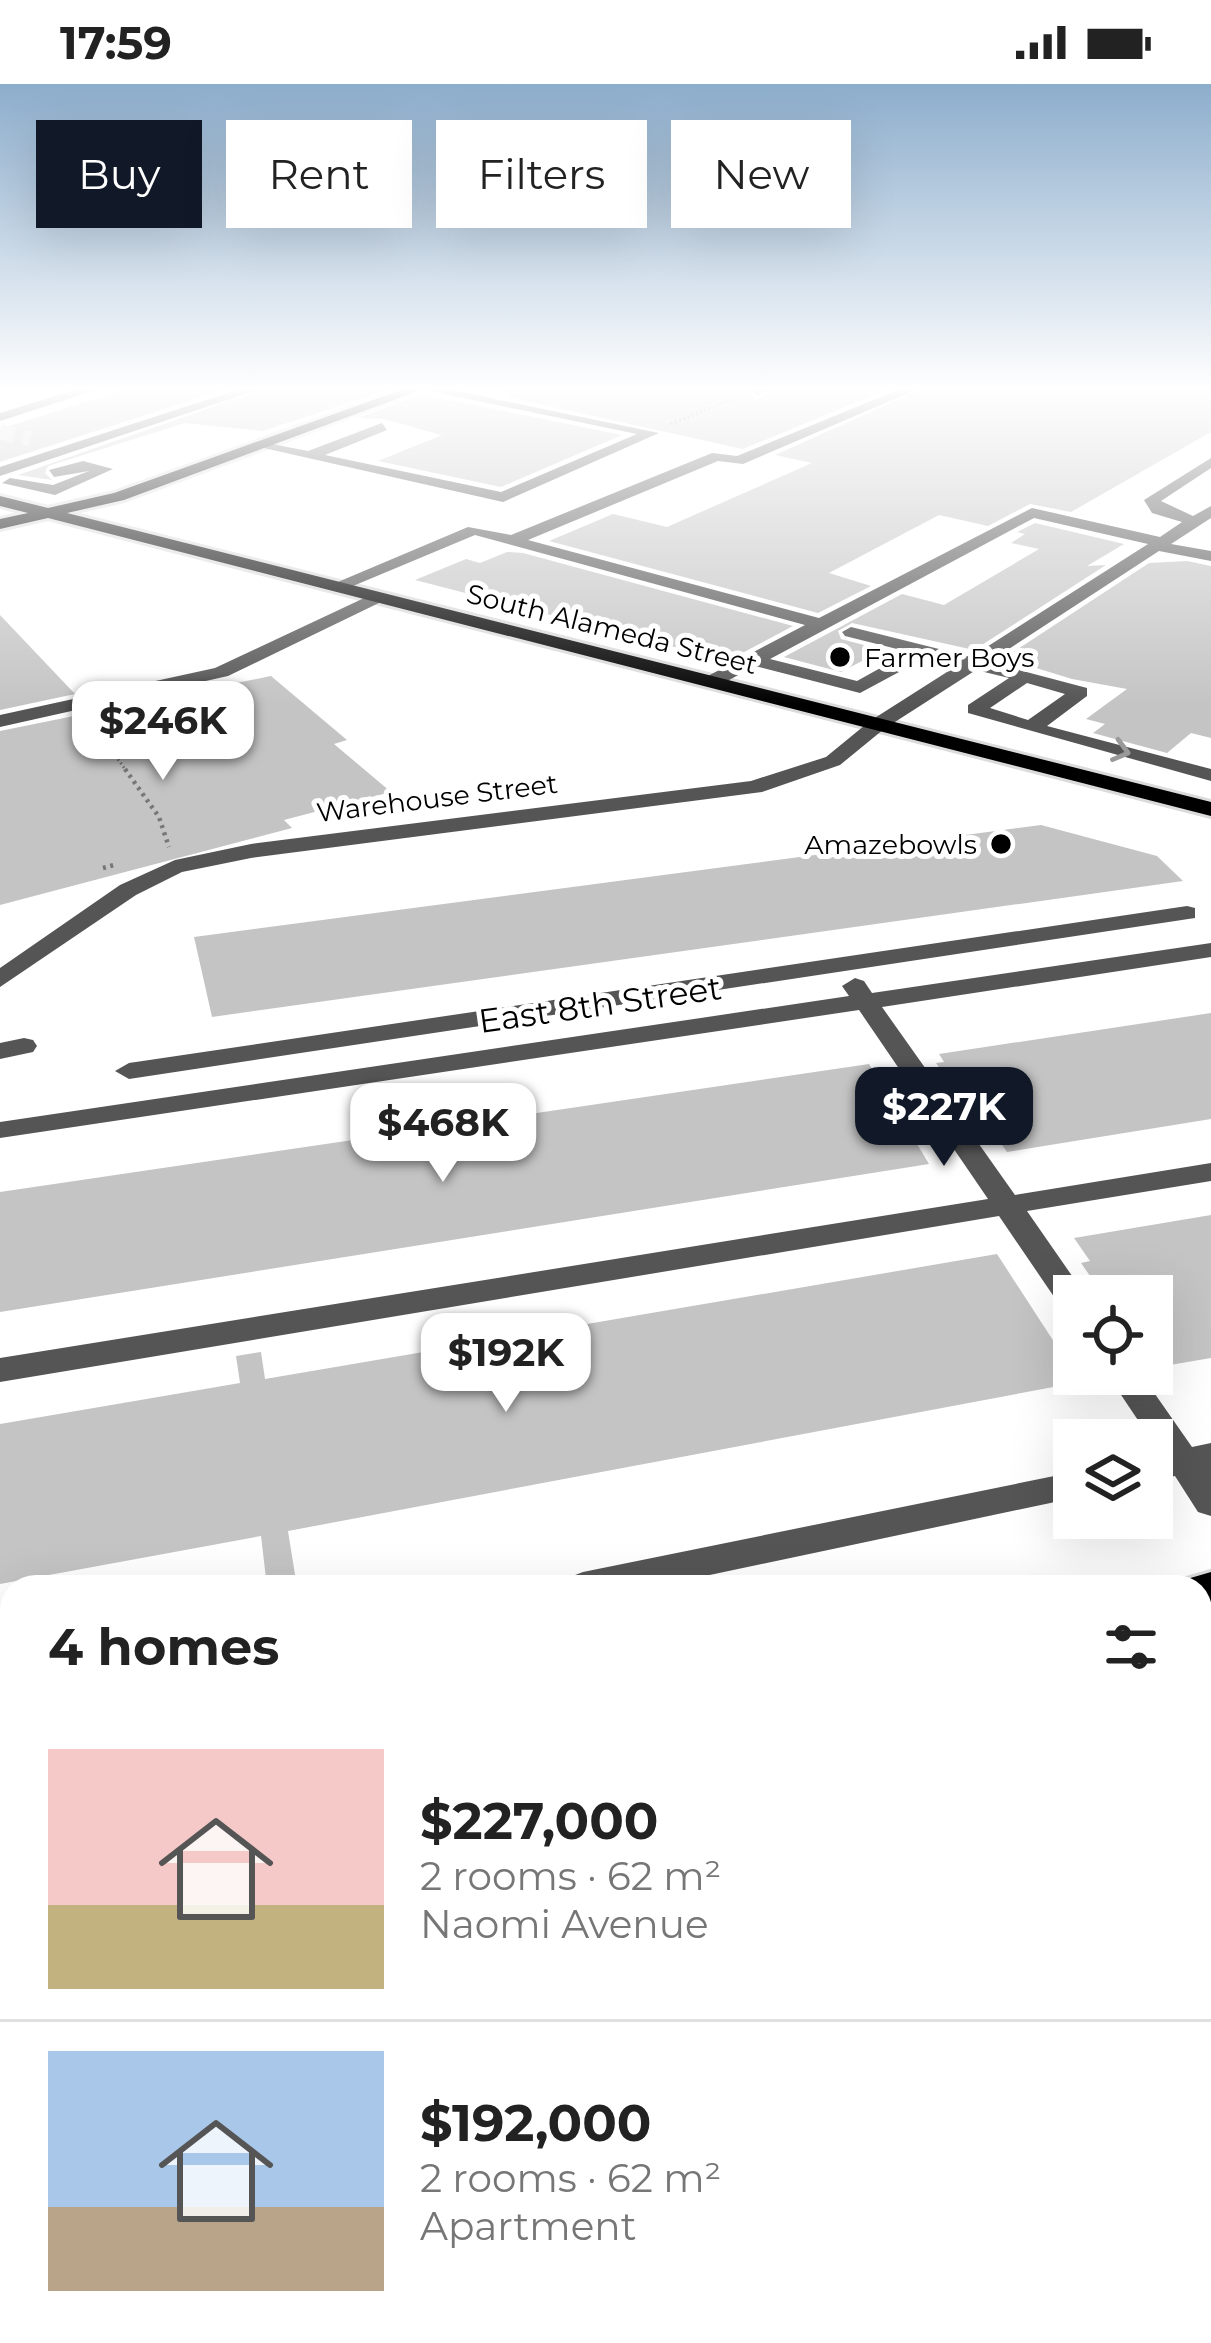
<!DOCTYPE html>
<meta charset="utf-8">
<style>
:root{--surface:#fff;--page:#f6f6f6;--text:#222;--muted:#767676;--line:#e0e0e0;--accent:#111827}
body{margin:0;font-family:Montserrat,sans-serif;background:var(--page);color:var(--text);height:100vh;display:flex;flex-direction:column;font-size:45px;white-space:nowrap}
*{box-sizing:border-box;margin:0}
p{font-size:39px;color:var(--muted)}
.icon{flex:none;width:66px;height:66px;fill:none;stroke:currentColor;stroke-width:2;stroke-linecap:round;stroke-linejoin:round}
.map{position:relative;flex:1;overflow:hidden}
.details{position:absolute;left:0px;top:1491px;width:1212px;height:768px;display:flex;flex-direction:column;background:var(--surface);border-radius:36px 36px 0 0;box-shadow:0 12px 48px #0002}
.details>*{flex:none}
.guide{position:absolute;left:36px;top:36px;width:1140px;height:108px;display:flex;gap:24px}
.buttons{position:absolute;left:1053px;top:1191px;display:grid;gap:24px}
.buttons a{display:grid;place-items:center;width:120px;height:120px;border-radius:0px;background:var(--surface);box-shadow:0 12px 48px #0002;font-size:60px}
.price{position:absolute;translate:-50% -102px;padding:0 27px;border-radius:24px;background:#fff;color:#222;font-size:39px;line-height:78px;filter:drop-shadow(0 3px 6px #0008)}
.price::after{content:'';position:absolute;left:50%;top:72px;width:36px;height:27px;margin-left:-18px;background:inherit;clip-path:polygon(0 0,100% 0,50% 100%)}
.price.active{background:var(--accent);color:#fff}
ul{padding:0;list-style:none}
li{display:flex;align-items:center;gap:36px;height:300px;padding:0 48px}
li+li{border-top:3px solid var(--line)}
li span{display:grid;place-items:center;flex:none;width:336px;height:240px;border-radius:0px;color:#555}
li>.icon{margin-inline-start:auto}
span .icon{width:144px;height:144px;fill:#fffc;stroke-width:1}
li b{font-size:51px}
h2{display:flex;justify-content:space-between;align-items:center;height:144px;padding:0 48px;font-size:51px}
.tag{padding:0 42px;border-radius:0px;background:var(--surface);box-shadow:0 12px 48px #0002;font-size:42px;line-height:108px}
.tag.active{background:var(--accent);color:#fff}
.status{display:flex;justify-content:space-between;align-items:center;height:84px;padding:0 60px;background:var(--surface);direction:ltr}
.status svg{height:33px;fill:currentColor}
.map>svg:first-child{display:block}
.building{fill:#c4c4c4}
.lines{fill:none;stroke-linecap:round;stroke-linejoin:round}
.minor-tunnel{stroke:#d9d9d9;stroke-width:15;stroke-dasharray:15 8;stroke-linecap:butt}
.major-casing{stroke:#dbdbdb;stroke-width:6}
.path-far1{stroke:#777;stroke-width:3;stroke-dasharray:1.5 3;stroke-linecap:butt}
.path{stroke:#777;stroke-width:4.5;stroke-dasharray:3 4.5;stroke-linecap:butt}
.minor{fill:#555;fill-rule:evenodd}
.major{fill:#000;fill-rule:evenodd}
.oneway{stroke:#999}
.poi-dot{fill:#000;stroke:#fff;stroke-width:4.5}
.labels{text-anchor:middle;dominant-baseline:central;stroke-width:10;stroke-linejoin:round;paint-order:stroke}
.far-street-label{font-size:27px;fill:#000;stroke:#fff}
.far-poi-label{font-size:27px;fill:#000;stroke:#fff;text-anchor:start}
.street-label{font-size:33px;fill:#000;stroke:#fff}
</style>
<div class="status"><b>17:59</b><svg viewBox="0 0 49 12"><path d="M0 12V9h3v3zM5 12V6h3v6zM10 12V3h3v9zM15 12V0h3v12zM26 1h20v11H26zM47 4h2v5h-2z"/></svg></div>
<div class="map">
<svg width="1211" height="2259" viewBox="0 0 1211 2259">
<rect width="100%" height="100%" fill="#fff"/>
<g class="building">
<polygon points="126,305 226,305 0,378 0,345"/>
<polygon points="264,305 390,305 263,347 185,339 48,382 45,389 52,396 18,391"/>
<polygon points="507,305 748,305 756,316 775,305 888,305 743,365 507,313"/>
<polygon points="922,305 1211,305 1211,348 1071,428 1030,420 988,442 939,431 829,489 871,502 818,529 549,457 613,430 667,443 812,379 775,371"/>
<polygon points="420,311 495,325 622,351 501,403 378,377 442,351 383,335 358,334"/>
<polygon points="1035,439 1124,460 1087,482 1106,481 974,566 852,539 838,547 841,555 883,566 841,588 784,573 902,510 944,521 1039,465 1011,459 1025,450 1017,448"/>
<polygon points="507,468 523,469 793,542 731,575 717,574 415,496 466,475 480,479"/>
<polygon points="1187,477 1211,482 1211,654 1191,649 1167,669 1093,649 1105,640 1086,635 1127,605 1072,595 1004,574 1149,479"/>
<polygon points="0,531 75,610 0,626"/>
<polygon points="271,592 347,656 334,660 391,708 284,736 292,744 0,821 0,647"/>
<polygon points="1041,741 1157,772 1183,797 212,933 194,853"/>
<polygon points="1211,929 1211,1035 1007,1068 993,1048 985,1049 936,979 944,978 939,970"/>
<polygon points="869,980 929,1080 0,1228 0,1108"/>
<polygon points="1211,1131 1211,1274 1164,1282 1152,1265 1152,1212 1104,1212 1081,1179 1090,1177 1074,1154"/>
<polygon points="997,1170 1080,1298 288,1447 297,1503 267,1503 261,1452 0,1500 0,1340 240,1299 236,1272 261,1268 265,1295"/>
</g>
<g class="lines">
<polyline class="minor-tunnel" points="0,348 30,355"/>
<g class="major-casing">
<g id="major">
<polygon points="404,305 423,305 124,416 67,429 1211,718 1211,732 48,434 0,445 0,435 28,429 0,422 0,412 48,424 114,409"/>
<polygon points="1211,1488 1211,1518 1200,1521 1200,1503 1183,1503 1187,1495"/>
<polygon points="12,1750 12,1788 0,1791 0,1753"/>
</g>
</g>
<g class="path-far1">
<polyline points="671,340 742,311"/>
<polyline points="97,646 127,688"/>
</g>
<g class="path">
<polyline points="125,685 159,733 169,763"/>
<polyline points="103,784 114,781"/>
</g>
<g class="minor">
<polygon points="78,305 99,305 0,337 0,329"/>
<polygon points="240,305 260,305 0,392 0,383"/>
<polygon points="420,305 447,305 659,349 503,418 255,362 262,358 308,367 382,339 387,346 325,371 501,408 637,350"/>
<polygon points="752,305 771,305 757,312"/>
<path d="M900,305H918L743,380L718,377L528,456L819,534L1032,424L1160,453L1182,438L1152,429L1144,416L1211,374V384L1161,417L1193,432L1211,422V434L1171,460L1211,467V477L1159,467L989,578L1087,604V612L1047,642L1211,685V697L968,629V621L1009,594L976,586L884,645L840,681L762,708L251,774L182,788L136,811L0,903V884L120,801L175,776L251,760L751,697L826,673L870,637L958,581L927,573L860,609L755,582L718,602H704V594L805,541L475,451L341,507L326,503L468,443L511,451L712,369L737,372ZM1034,434L1148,460L971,573L851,543L842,548L845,552L909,568L857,597L770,575ZM1027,599L1065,610L1028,636L990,624Z"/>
<polygon points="83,377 113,385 55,411 2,399 10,394 53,401 89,387 54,393 49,386"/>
<polygon points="377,508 386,513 383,517 228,592 0,643 0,631 215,584"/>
<polygon points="1187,822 1195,824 1195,834 129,995 115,987 129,979"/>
<polygon points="1211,859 1211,873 882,923 1015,1111 1211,1079 1211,1097 1027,1127 1086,1212 1074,1212 1074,1229 1063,1226 999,1132 0,1298 0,1274 988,1115 859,926 0,1054 0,1038 849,912 842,902 855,894 864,897 872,909"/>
<polygon points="24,954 33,956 37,962 33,968 0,975 0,959"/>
<polygon points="1107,1290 1141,1290 1192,1363 1211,1359 1211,1432 1198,1428 1175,1392 1152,1397 1152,1371 1160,1369"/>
<polygon points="1074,1388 1074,1414 653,1503 564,1503 570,1493 583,1488"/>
<polygon points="12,1605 12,1639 0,1642 0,1608"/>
<polygon points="135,2247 187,2247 188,2259 134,2259"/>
<polygon points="956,2247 1009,2247 1014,2259 960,2259"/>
</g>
<use href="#major" class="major"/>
</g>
<defs><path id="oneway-chevron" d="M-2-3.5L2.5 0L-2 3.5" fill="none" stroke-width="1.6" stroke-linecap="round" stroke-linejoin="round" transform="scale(3)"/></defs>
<use class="oneway" href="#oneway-chevron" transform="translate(1121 667) rotate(15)"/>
<linearGradient id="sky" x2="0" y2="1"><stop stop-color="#8cadcc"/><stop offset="0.49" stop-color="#fff"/><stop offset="1" stop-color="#fff" stop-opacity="0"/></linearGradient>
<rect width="1211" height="621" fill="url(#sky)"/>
<g class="poi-dot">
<circle cx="840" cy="573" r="12"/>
<circle cx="1001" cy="760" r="12"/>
</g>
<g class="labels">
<g class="far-street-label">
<text transform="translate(612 545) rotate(14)">South Alameda Street</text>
<text transform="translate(437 714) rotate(-7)">Warehouse Street</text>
</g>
<g class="far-poi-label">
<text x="864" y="573">Farmer Boys</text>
<text x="977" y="760" text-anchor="end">Amazebowls</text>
</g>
<g class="street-label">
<text transform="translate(600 920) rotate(-8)">East 8th Street</text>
</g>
</g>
</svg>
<div class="buttons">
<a><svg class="icon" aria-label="locate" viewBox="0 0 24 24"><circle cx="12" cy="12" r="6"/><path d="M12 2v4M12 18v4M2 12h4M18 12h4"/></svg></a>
<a><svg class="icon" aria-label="layers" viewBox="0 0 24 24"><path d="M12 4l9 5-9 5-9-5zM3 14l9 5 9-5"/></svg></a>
</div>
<b class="price" style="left:163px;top:699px">$246K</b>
<b class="price active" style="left:944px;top:1085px">$227K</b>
<b class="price" style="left:443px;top:1101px">$468K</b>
<b class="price" style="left:506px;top:1331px">$192K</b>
<div class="guide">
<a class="tag active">Buy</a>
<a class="tag">Rent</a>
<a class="tag">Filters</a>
<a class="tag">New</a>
</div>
<section class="details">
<h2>4 homes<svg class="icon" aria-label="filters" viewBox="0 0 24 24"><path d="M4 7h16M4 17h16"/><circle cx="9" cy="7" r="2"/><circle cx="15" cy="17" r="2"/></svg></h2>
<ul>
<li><span style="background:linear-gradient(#f6c9c9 65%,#c2b280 0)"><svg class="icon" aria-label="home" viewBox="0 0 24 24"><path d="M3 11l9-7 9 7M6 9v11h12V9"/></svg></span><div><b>$227,000</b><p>2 rooms · 62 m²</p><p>Naomi Avenue</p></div></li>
<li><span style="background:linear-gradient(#a9c7e8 65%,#b9a48a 0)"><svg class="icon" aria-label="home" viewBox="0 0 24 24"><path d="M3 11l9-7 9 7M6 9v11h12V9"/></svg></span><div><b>$192,000</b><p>2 rooms · 62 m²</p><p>Apartment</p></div></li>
</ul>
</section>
</div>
